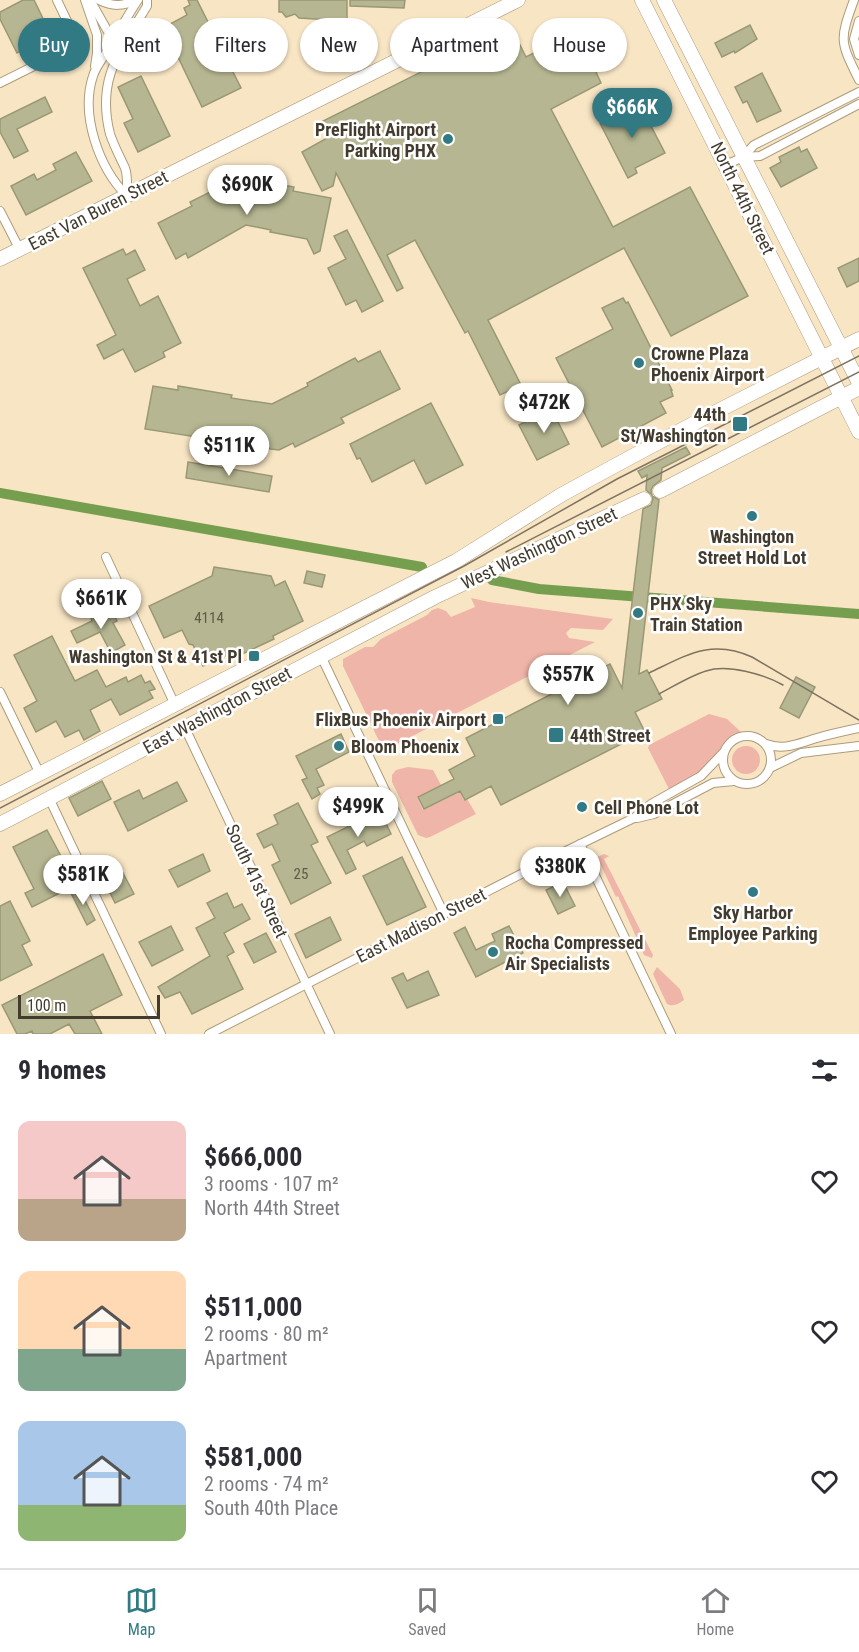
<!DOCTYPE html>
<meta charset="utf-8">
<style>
:root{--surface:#fff;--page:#f2f2f3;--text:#2b2b33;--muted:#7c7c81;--line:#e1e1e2;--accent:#327a83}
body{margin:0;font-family:"Roboto Condensed",sans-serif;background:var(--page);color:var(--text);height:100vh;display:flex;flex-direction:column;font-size:22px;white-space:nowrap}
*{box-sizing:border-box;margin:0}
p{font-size:20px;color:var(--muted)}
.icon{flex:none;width:33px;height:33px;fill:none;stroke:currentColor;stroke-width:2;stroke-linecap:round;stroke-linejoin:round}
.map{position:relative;height:1034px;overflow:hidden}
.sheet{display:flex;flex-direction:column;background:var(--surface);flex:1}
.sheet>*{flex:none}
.top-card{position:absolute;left:18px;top:18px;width:824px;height:54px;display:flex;gap:12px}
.scale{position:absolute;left:18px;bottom:15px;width:142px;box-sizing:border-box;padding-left:6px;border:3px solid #433b2e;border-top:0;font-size:16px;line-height:21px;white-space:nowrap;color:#433b2e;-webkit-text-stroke:4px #fff;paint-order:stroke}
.price{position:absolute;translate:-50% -51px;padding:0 14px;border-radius:21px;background:#fff;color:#222;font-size:20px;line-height:39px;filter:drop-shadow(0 2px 3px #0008)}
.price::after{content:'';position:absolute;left:50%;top:36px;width:18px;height:14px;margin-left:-9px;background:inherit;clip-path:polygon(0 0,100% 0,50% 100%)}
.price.active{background:var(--accent);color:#fff}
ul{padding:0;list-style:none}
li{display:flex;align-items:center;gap:18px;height:150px;padding:0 18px}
li span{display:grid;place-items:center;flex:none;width:168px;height:120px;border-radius:12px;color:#555}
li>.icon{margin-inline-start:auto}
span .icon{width:72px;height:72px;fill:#fffc;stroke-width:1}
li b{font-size:26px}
h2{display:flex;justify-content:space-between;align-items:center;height:72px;padding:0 18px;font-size:26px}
.tag{padding:0 21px;border-radius:27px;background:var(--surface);box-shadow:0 2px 4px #0004;font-size:21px;line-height:54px}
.tag.active{background:var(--accent);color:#fff}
.tabs{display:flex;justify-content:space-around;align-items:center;height:84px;border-top:2px solid var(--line);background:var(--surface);font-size:16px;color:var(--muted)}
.tabs a{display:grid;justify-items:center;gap:3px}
.tabs .active{color:var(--accent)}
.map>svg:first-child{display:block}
.green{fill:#f0b5a9}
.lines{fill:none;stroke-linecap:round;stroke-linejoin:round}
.canal{stroke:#759f4e;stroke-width:10}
.building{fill:#b6b692;stroke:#999876;stroke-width:1.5}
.minor-casing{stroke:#ad9c7c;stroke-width:10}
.primary-casing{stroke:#ad9c7c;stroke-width:15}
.minor{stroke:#fff;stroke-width:8}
.primary{stroke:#fff;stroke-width:14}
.tram{stroke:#7f7360;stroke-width:1.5}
.poi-dot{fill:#327a83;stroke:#fff;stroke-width:2}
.labels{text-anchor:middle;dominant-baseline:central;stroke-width:5;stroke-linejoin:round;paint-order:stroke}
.number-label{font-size:15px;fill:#605a47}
.poi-label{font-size:18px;font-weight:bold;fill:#433b2e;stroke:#fff;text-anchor:start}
.street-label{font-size:18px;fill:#433b2e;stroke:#fff}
</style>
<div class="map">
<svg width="859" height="1034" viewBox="0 0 859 1034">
<rect width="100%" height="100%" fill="#f8e5c4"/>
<g class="green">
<polygon points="471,598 489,602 613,619 603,630 571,628 566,633 569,638 595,642 395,745 392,742 379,741 343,666 343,659 365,647 373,647 381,639 427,615 432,610 438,608 446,611 451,617 475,607"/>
<path d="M709,714L727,719L741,732C718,742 724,749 709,765C698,777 684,783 670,791L648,748L649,745Z"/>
<circle cx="746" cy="760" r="14"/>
<polygon points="408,767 433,770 441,785 417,797 423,810 460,792 464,800 467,799 476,814 430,837 426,838 418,835 392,782 392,775 396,770"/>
<polygon points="604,854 609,856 604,859 653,955 652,958 644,955 618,896 616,897 597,857"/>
<path d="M657,967L680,989L684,1000C678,1004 674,1007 667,1004L653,974Z"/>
</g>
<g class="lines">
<g class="canal">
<polyline points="0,493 422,567"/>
<polyline points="492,580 539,589 859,614"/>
</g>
</g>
<g class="building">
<polygon points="23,0 34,0 51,35 17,53 0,19 0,12"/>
<polygon points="188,0 197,0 241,88 202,107 165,30 171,27 170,24 187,15 184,8 190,5"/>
<polygon points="279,0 347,0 347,20 352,25 338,38 331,29 332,20 299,18 295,14 286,17 282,12 279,12"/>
<polygon points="350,0 405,0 404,8 350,6"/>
<polygon points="750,25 757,39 735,53 734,51 722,57 715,43"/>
<polygon points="511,27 526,57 575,32 591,63 595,61 600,70 596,72 601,83 551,109 613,227 690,187 748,296 671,336 624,248 488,320 521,385 500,395 468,331 465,333 415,240 387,255 403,288 397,291 336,173 333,186 322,191 302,152 329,137 321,122"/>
<polygon points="762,73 781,111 757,122 747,101 743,103 735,87"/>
<polygon points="141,76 170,136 138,152 124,123 133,119 118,87"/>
<polygon points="45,97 52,112 17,129 28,151 14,158 0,132 0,119"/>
<polygon points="639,103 665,153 635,168 637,173 628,178 600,123"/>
<polygon points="799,147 801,152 807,149 817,168 781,187 770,168 781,162 779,157"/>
<polygon points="76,152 92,181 26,215 11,186 34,174 37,180 56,170 53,164"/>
<polygon points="252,179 294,187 293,191 331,198 320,251 314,254 307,239 270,232 271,230 246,225 188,258 186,253 176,259 158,223 192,206 190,202 228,183 229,187 240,182 251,184"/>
<polygon points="347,230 383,301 362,312 356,300 346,305 328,268 346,259 334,236"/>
<polygon points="123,249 126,255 135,250 145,270 127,279 140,306 158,296 181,343 163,352 165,357 135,372 123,349 104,359 97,345 116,335 83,268"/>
<polygon points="859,258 859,281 847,287 838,268"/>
<polygon points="623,298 626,303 628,302 672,390 671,390 673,396 660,402 666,413 602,447 556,358 613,329 602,308"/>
<polygon points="380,351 400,389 341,418 344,423 295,447 293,443 279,450 263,448 262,452 209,444 210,439 145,429 153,386 178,390 178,386 232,395 231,398 272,404 308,386 307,383 355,358 358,362"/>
<polygon points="431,403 463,465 426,484 414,460 372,482 360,458 357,459 350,444"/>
<polygon points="551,408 569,444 537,460 519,425"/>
<polygon points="686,447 690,454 662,468 661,480 653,486 651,490 652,496 659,500 639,674 647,670 662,699 635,712 645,732 501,805 491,786 465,800 460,791 424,809 418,797 454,779 449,770 475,756 466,738 610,664 622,688 643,509 651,505 653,499 652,495 646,490 647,475 642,478 638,471"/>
<polygon points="188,462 272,476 269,492 186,478"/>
<polygon points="214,567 271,576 275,586 285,581 303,621 273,636 274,639 238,656 236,651 203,666 193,645 189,644 182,630 164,638 149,606 212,576"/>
<polygon points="307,571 325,575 322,587 304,583"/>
<polygon points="111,608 117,621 113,623 125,645 111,653 100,632 77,643 71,631 92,621 91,618"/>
<polygon points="52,636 75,681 97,670 106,687 126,677 128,682 141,675 145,683 150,681 155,689 149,691 153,698 120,715 111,699 90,710 100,731 84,740 79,730 65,737 56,721 36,732 24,708 37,701 14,655"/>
<polygon points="796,677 815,687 799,718 780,708"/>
<polygon points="341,734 349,752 316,769 324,785 317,788 320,794 312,799 302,780 307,778 296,756"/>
<polygon points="102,781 111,799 78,816 69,798"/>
<polygon points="177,782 187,801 128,831 114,802 139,790 143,799"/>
<polygon points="298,803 318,842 311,845 331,883 291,904 272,865 280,861 272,844 264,848 257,834 278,824 274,815"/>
<polygon points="380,811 391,834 367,846 364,841 347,850 356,869 346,874 327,837"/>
<polygon points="47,830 64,862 60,864 72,887 32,907 25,893 34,889 13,847"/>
<polygon points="203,854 210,871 178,887 169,870"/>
<polygon points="402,857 426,907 387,925 363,876"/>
<polygon points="123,873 134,894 115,903 105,882"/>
<polygon points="563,882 575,906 558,914 546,890"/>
<polygon points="78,887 95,920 87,925 70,891"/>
<polygon points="227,893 234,908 242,904 250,919 224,933 234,952 227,956 243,989 192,1014 180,992 165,998 158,987 210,956 196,928 215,918 207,903"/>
<polygon points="10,901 30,941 22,945 32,965 0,981 0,906"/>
<polygon points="330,917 341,940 306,958 295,934"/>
<polygon points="171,926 183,950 152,966 139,942"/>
<polygon points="509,926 523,953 476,977 454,933 465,927 476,950 495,941 492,934"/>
<polygon points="266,933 276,952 254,963 244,944"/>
<polygon points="103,954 122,995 90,1011 102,1034 75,1034 69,1024 50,1034 33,1034 32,1031 25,1034 17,1034 2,1005"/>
<polygon points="428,971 439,995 407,1008 392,978 403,973 407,981"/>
</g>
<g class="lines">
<g class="minor-casing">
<g id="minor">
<polyline points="85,0 97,35 97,53 95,66"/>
<polyline points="90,0 115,44"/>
<path d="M99,0C113,7 123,6 137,0"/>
<path d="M854,0C839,41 840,41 859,80"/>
<polyline points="859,21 854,39 859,55"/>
<polyline points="0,83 78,44 57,0"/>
<polyline points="743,157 754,145 859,92"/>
<polyline points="726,165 743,157 760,156 859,104"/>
<path d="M127,196C99,168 80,115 93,76C96,66 104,57 109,48C119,32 127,16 138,0"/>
<path d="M127,196C127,187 128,176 125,168C120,157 114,146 110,134C96,79 120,51 147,6V0"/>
<polyline points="0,211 20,250"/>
<polyline points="106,557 175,705"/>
<polyline points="321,656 444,914"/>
<polyline points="0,692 40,774"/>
<polyline points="185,728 330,1034"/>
<circle cx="747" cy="760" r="24"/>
<path d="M766,744C784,751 799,743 817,738C831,734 845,731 859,728"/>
<polyline points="770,768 801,753 859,746"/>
<polyline points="49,798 161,1034"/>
<polyline points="637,818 654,814 713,783 734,781"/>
<polyline points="580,844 671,1034"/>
<polyline points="209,1034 564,852 634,818 651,804 701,776 723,753"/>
</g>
</g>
<g class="primary-casing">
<g id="primary">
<polyline points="642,0 859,432"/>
<polyline points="664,0 859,383"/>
<polyline points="0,259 518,0"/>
<polyline points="660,491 859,388"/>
<polyline points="0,794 456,561 561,495 618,464 702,419 859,339"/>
<polyline points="0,824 435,597 644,499"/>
</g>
</g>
<use href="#minor" class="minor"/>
<use href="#primary" class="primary"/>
<g class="tram">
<polyline points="506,552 859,372"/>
<path d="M649,673C685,656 711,638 752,657L859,720"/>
<path d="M659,694C674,686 690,676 706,671C728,664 763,674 783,685"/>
<polyline points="0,808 464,566 617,479 859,356"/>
</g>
</g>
<g class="poi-dot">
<circle cx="448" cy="139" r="6"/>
<circle cx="639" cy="363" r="6"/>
<rect x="732" y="416" width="16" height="16" rx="3"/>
<circle cx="752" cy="516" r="6"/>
<circle cx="638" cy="613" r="6"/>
<rect x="248" y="650" width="12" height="12" rx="3"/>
<rect x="492" y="713" width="12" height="12" rx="3"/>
<rect x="548" y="727" width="16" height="16" rx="3"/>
<circle cx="339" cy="746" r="6"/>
<circle cx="582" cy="807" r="6"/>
<circle cx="753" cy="892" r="6"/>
<circle cx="493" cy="952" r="6"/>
</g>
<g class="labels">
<g class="number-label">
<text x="209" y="618">4114</text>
<text x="301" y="874">25</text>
</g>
<g class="poi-label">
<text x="436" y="129" text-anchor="end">PreFlight Airport<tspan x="436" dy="21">Parking PHX</tspan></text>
<text x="651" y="353">Crowne Plaza<tspan x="651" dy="21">Phoenix Airport</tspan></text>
<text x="726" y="414" text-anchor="end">44th<tspan x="726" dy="21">St/Washington</tspan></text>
<text x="752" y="536" text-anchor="middle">Washington<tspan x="752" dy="21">Street Hold Lot</tspan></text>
<text x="650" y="603">PHX Sky<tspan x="650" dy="21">Train Station</tspan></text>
<text x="242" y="656" text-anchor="end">Washington St &amp; 41st Pl</text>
<text x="486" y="719" text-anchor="end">FlixBus Phoenix Airport</text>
<text x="570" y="735">44th Street</text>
<text x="351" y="746">Bloom Phoenix</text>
<text x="594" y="807">Cell Phone Lot</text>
<text x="753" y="912" text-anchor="middle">Sky Harbor<tspan x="753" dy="21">Employee Parking</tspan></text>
<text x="505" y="942">Rocha Compressed<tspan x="505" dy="21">Air Specialists</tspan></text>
</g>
<g class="street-label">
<text transform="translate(743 198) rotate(64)">North 44th Street</text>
<text transform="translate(98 210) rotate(-27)">East Van Buren Street</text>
<text transform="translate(539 548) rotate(-25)">West Washington Street</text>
<text transform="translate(217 710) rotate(-28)">East Washington Street</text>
<text transform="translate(257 881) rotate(65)">South 41st Street</text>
<text transform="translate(421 925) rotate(-27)">East Madison Street</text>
</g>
</g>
</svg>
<div class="scale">100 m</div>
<b class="price active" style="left:632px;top:139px">$666K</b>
<b class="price" style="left:247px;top:216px">$690K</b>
<b class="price" style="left:544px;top:434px">$472K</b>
<b class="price" style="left:229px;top:477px">$511K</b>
<b class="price" style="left:101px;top:630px">$661K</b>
<b class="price" style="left:568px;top:706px">$557K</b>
<b class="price" style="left:358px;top:838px">$499K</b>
<b class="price" style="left:560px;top:898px">$380K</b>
<b class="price" style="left:83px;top:906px">$581K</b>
<div class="top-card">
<a class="tag active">Buy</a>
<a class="tag">Rent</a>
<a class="tag">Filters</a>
<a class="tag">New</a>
<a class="tag">Apartment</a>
<a class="tag">House</a>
</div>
</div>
<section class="sheet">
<h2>9 homes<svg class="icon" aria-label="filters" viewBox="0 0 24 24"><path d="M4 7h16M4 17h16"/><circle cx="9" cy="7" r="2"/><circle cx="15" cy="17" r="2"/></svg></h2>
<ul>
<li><span style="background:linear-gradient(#f6c9c9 65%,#b9a48a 0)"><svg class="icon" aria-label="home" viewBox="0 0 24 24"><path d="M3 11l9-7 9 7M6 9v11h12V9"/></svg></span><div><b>$666,000</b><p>3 rooms · 107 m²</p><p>North 44th Street</p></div><svg class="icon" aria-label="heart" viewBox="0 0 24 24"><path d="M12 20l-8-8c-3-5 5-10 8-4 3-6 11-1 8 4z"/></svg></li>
<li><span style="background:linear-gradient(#ffd9b3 65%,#7fa58c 0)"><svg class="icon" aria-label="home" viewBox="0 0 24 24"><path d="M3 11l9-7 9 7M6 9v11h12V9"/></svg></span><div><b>$511,000</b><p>2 rooms · 80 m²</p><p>Apartment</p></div><svg class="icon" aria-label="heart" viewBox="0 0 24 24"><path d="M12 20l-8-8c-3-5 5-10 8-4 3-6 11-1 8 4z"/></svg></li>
<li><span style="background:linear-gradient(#a9c7e8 70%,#8fb573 0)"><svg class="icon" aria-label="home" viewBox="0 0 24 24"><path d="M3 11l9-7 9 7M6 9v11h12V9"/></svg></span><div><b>$581,000</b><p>2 rooms · 74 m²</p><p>South 40th Place</p></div><svg class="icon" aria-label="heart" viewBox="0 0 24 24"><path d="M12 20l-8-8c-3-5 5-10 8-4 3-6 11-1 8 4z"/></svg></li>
</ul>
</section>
<nav class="tabs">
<a class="active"><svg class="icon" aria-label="map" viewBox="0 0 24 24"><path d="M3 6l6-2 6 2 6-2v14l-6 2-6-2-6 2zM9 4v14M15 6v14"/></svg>Map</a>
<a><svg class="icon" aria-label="saved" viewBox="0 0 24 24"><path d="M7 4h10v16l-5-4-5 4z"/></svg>Saved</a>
<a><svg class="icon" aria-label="home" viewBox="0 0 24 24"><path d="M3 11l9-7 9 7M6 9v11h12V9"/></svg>Home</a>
</nav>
